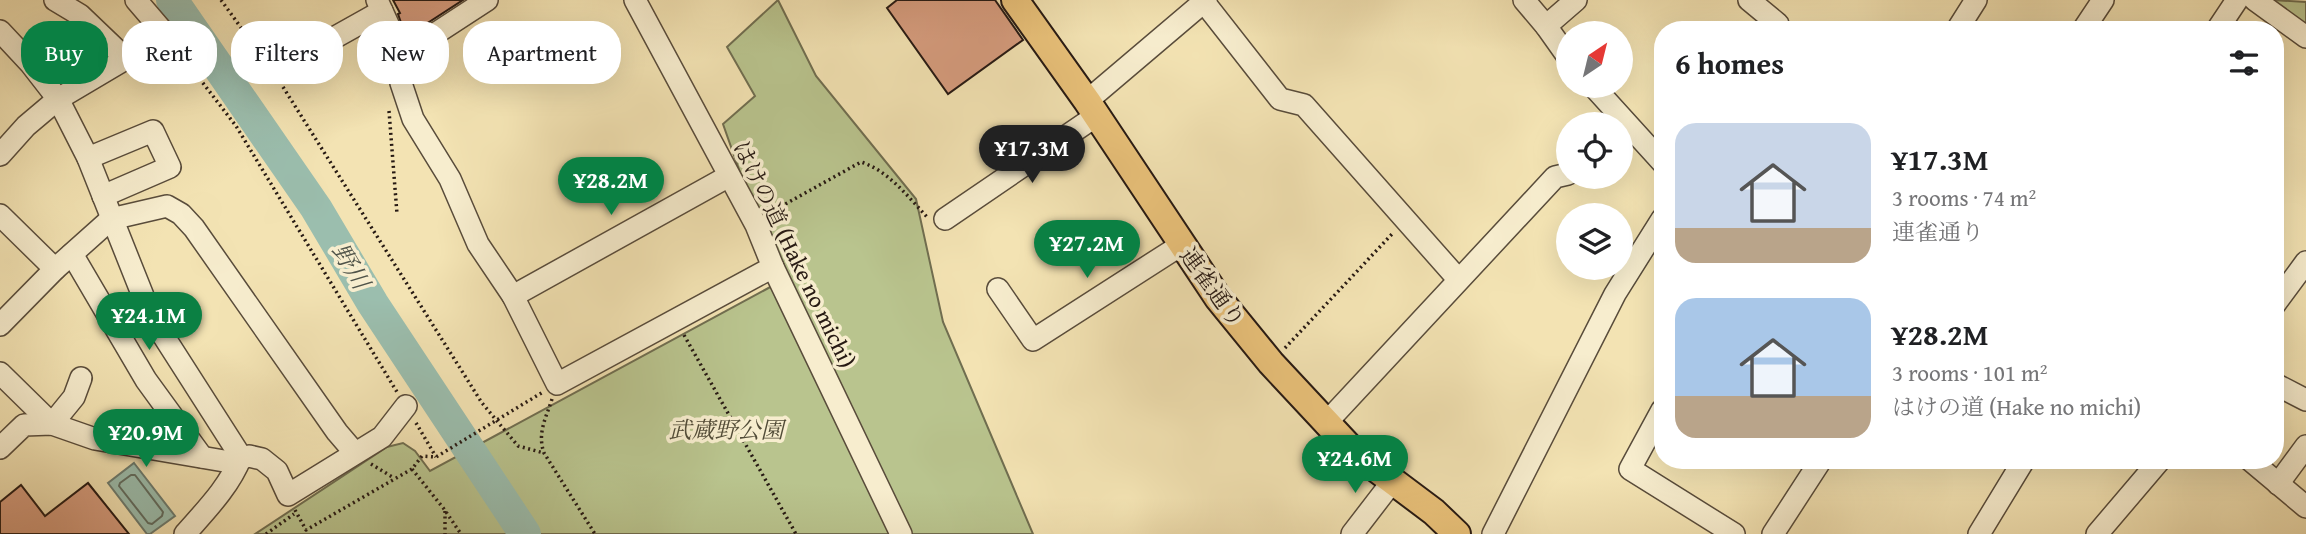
<!DOCTYPE html>
<meta charset="utf-8">
<style>
:root{--surface:#fff;--page:#f6f6f6;--text:#202124;--muted:#757577;--accent:#0b8043}
body{margin:0;font-family:"Gentium Book Plus","Noto Serif JP",serif;background:var(--page);color:var(--text);height:100vh;display:flex;flex-direction:column;font-size:26px;white-space:nowrap}
*{box-sizing:border-box;margin:0}
p{font-size:23px;color:var(--muted)}
.icon{flex:none;width:38px;height:38px;fill:none;stroke:currentColor;stroke-width:2;stroke-linecap:round;stroke-linejoin:round}
.map{position:relative;flex:1;overflow:hidden}
.details{position:absolute;left:1654px;top:21px;width:630px;height:448px;display:flex;flex-direction:column;background:var(--surface);border-radius:28px;box-shadow:0 7px 28px #0002}
.details>*{flex:none}
.hud{position:absolute;left:21px;top:21px;width:665px;height:63px;display:flex;gap:14px}
.needle{width:46px;rotate:35deg}
.buttons{position:absolute;left:1556px;top:21px;display:grid;gap:14px}
.buttons a{display:grid;place-items:center;width:77px;height:77px;border-radius:50%;background:var(--surface);box-shadow:0 7px 28px #0002;font-size:35px}
.price{position:absolute;translate:-50% -60px;padding:0 16px;border-radius:24px;background:var(--accent);color:#fff;font-size:23px;line-height:46px;filter:drop-shadow(0 2px 4px #0008)}
.price::after{content:'';position:absolute;left:50%;top:42px;width:21px;height:16px;margin-left:-10px;background:inherit;clip-path:polygon(0 0,100% 0,50% 100%)}
.price.current{background:#222;color:#fff}
ul{padding:0;list-style:none}
li{display:flex;align-items:center;gap:21px;height:175px;padding:0 21px}
li span{display:grid;place-items:center;flex:none;width:196px;height:140px;border-radius:21px;color:#555}
li>.icon{margin-inline-start:auto}
span .icon{width:84px;height:84px;fill:#fffc;stroke-width:1}
li b{font-size:30px}
h2{display:flex;justify-content:space-between;align-items:center;height:84px;padding:0 21px;font-size:30px}
.pill{padding:0 24px;border-radius:28px;background:var(--surface);box-shadow:0 7px 28px #0002;font-size:24px;line-height:63px}
.pill.current{background:var(--accent);color:#fff}
.map>svg:first-child{display:block}
.green{fill:#b9c48e;stroke:#706e50;stroke-width:2}
.water{fill:#9bbeae;stroke:#6c7c70;stroke-width:2}
.lines{fill:none;stroke-linecap:round;stroke-linejoin:round}
.shore{stroke:#606c60;stroke-width:2}
.river{stroke:#9bbeae;stroke-width:32}
.building{fill:#d69c7e;stroke:#261913;stroke-width:2}
.minor-casing{stroke:#594c3b;stroke-width:24}
.major-casing{stroke:#261913;stroke-width:30}
.path{stroke:#261913;stroke-width:3.5;stroke-dasharray:2 3.5;stroke-linecap:butt}
.minor{stroke:#f7edce;stroke-width:21}
.major{stroke:#eac27a;stroke-width:26}
.labels{text-anchor:middle;dominant-baseline:central;stroke-width:7;stroke-linejoin:round;paint-order:stroke}
.street-label{font-size:23px;fill:#261913;stroke:#f7edce}
.park-label{font-size:23px;font-style:italic;fill:#524c38;stroke:#f7edce}
.water-label{font-size:24px;font-style:italic;fill:#4f5349;stroke:#f7edce}
</style>
<div class="map">
<svg width="2306" height="534" viewBox="0 0 2306 534">
<rect width="100%" height="100%" fill="#f3e3b3"/>
<filter id="stains"><feTurbulence type="fractalNoise" baseFrequency=".00286" numOctaves="4"/><feColorMatrix values="0 0 0 0 .2 0 0 0 0 .09 0 0 0 0 .02 0 0 0 .5 -.17"/></filter>
<radialGradient id="worn" r=".72"><stop offset=".6" stop-color="#630" stop-opacity="0"/><stop offset="1" stop-color="#630" stop-opacity=".3"/></radialGradient>
<g class="green">
<polygon points="778,0 816,76 916,199 943,322 1033,534 910,534 755,215 723,124 755,96 727,47"/>
<polygon points="2272,0 2306,2 2306,25"/>
<polygon points="774,285 893,534 255,534 387,447 403,443 415,451 430,471"/>
</g>
<polygon class="water" points="134,463 175,516 150,534 147,534 108,483"/>
<g class="lines">
<polygon class="shore" points="131,475 135,475 163,512 162,516 152,524 148,523 119,486 120,483"/>
<polyline class="river" points="172,0 316,208 373,304 525,534"/>
</g>
<g class="building">
<polygon points="393,0 463,0 406,37 398,14 400,13"/>
<polygon points="897,0 995,0 1023,40 948,94 887,8"/>
<polygon points="88,483 129,534 0,534 0,502 21,485 45,516"/>
</g>
<g class="lines">
<g class="minor-casing">
<g id="minor">
<polyline points="55,0 80,15 126,59"/>
<polyline points="377,0 388,24 398,58 401,83 413,119 450,179 478,244 513,296 557,384 773,267"/>
<polyline points="635,0 756,225 773,267 901,534"/>
<polyline points="1524,0 1546,26 1568,57"/>
<polyline points="1749,0 1778,24 1774,30"/>
<polyline points="2255,0 2306,37"/>
<polyline points="1204,2 1280,99 1304,105 1458,279"/>
<polyline points="1546,26 1576,0"/>
<polyline points="1957,30 1976,0"/>
<polyline points="2083,30 2103,0"/>
<polyline points="2217,30 2237,0"/>
<polyline points="0,31 30,63 58,99 88,158 143,296 161,332 241,457"/>
<polyline points="398,58 487,0"/>
<polyline points="273,72 382,11"/>
<polyline points="1593,86 1662,162"/>
<polyline points="1087,101 1206,0"/>
<polyline points="0,155 26,126 58,99 166,35 136,0"/>
<polyline points="88,158 153,131 170,167 103,196"/>
<polyline points="0,215 55,269"/>
<polyline points="945,219 1096,116"/>
<polyline points="72,254 146,380 202,457"/>
<polyline points="998,289 1033,340 1181,245"/>
<polyline points="513,296 729,176"/>
<polyline points="2275,304 2306,262"/>
<polyline points="0,325 55,269 111,219 167,206 181,214 194,228 337,432 355,453"/>
<polyline points="0,373 52,424"/>
<polyline points="2275,384 2306,400"/>
<polyline points="1662,410 1630,469 1734,534"/>
<polyline points="52,424 74,397 81,378"/>
<polyline points="1325,424 1555,177 1568,174"/>
<polyline points="0,448 24,425 52,424 95,439 230,462 249,456 262,459 277,471 288,495 382,437 406,406"/>
<polyline points="2250,460 2306,507"/>
<polyline points="2278,484 2306,446"/>
<path d="M185,534C206,510 229,487 241,457"/>
<polyline points="1352,534 1392,482"/>
<polyline points="1493,534 1615,294 1662,219"/>
<polyline points="1773,534 1821,460"/>
<polyline points="1979,534 2024,460"/>
<polyline points="2097,534 2160,460"/>
</g>
</g>
<g class="major-casing">
<polyline id="major" points="1015,0 1087,101 1218,298 1271,363 1354,452 1434,512 1457,534"/>
</g>
<g class="path">
<polyline points="221,0 263,58"/>
<polyline points="176,48 236,126 397,392"/>
<polyline points="283,87 482,403 518,446 544,453"/>
<polyline points="389,111 397,214"/>
<path d="M771,212L861,162C889,171 908,197 928,218"/>
<polyline points="684,335 796,534"/>
<polyline points="1285,348 1392,234"/>
<path d="M552,399C546,418 537,433 544,453L595,534"/>
<polyline points="416,423 436,457"/>
<polyline points="371,464 394,478"/>
<polyline points="412,469 444,509 461,534"/>
<polyline points="295,510 306,530 412,469 422,456 436,457 543,392"/>
<polyline points="445,511 445,534"/>
<polyline points="266,534 294,514"/>
</g>
<use href="#minor" class="minor"/>
<use href="#major" class="major"/>
</g>
<g class="labels">
<g class="street-label">
<text transform="translate(795 254) rotate(64)">はけの道 (Hake no michi)</text>
<text transform="translate(1213 287) rotate(54)">連雀通り</text>
</g>
<g class="park-label">
<text x="726" y="429">武蔵野公園</text>
</g>
<g class="water-label">
<text transform="translate(351 266) rotate(59)">野川</text>
</g>
</g>
<rect width="100%" height="100%" filter="url(#stains)"/>
<rect width="100%" height="100%" fill="url(#worn)"/>
</svg>
<div class="buttons">
<a><svg class="needle" viewBox="-14 -14 28 28"><path d="M0-13l5 13h-10z" fill="#e53935"/><path d="M0 13l5-13h-10z" fill="#757577"/></svg></a>
<a><svg class="icon" aria-label="locate" viewBox="0 0 24 24"><circle cx="12" cy="12" r="6"/><path d="M12 2v4M12 18v4M2 12h4M18 12h4"/></svg></a>
<a><svg class="icon" aria-label="layers" viewBox="0 0 24 24"><path d="M12 4l9 5-9 5-9-5zM3 14l9 5 9-5"/></svg></a>
</div>
<b class="price current" style="left:1032px;top:185px">¥17.3M</b>
<b class="price" style="left:611px;top:217px">¥28.2M</b>
<b class="price" style="left:1087px;top:280px">¥27.2M</b>
<b class="price" style="left:149px;top:352px">¥24.1M</b>
<b class="price" style="left:146px;top:469px">¥20.9M</b>
<b class="price" style="left:1355px;top:495px">¥24.6M</b>
<div class="hud">
<a class="pill current">Buy</a>
<a class="pill">Rent</a>
<a class="pill">Filters</a>
<a class="pill">New</a>
<a class="pill">Apartment</a>
</div>
<section class="details">
<h2>6 homes<svg class="icon" aria-label="filters" viewBox="0 0 24 24"><path d="M4 7h16M4 17h16"/><circle cx="9" cy="7" r="2"/><circle cx="15" cy="17" r="2"/></svg></h2>
<ul>
<li><span style="background:linear-gradient(#c9d6e8 75%,#b9a48a 0)"><svg class="icon" aria-label="home" viewBox="0 0 24 24"><path d="M3 11l9-7 9 7M6 9v11h12V9"/></svg></span><div><b>¥17.3M</b><p>3 rooms · 74 m²</p><p>連雀通り</p></div></li>
<li><span style="background:linear-gradient(#a9c7e8 70%,#b9a48a 0)"><svg class="icon" aria-label="home" viewBox="0 0 24 24"><path d="M3 11l9-7 9 7M6 9v11h12V9"/></svg></span><div><b>¥28.2M</b><p>3 rooms · 101 m²</p><p>はけの道 (Hake no michi)</p></div></li>
</ul>
</section>
</div>
